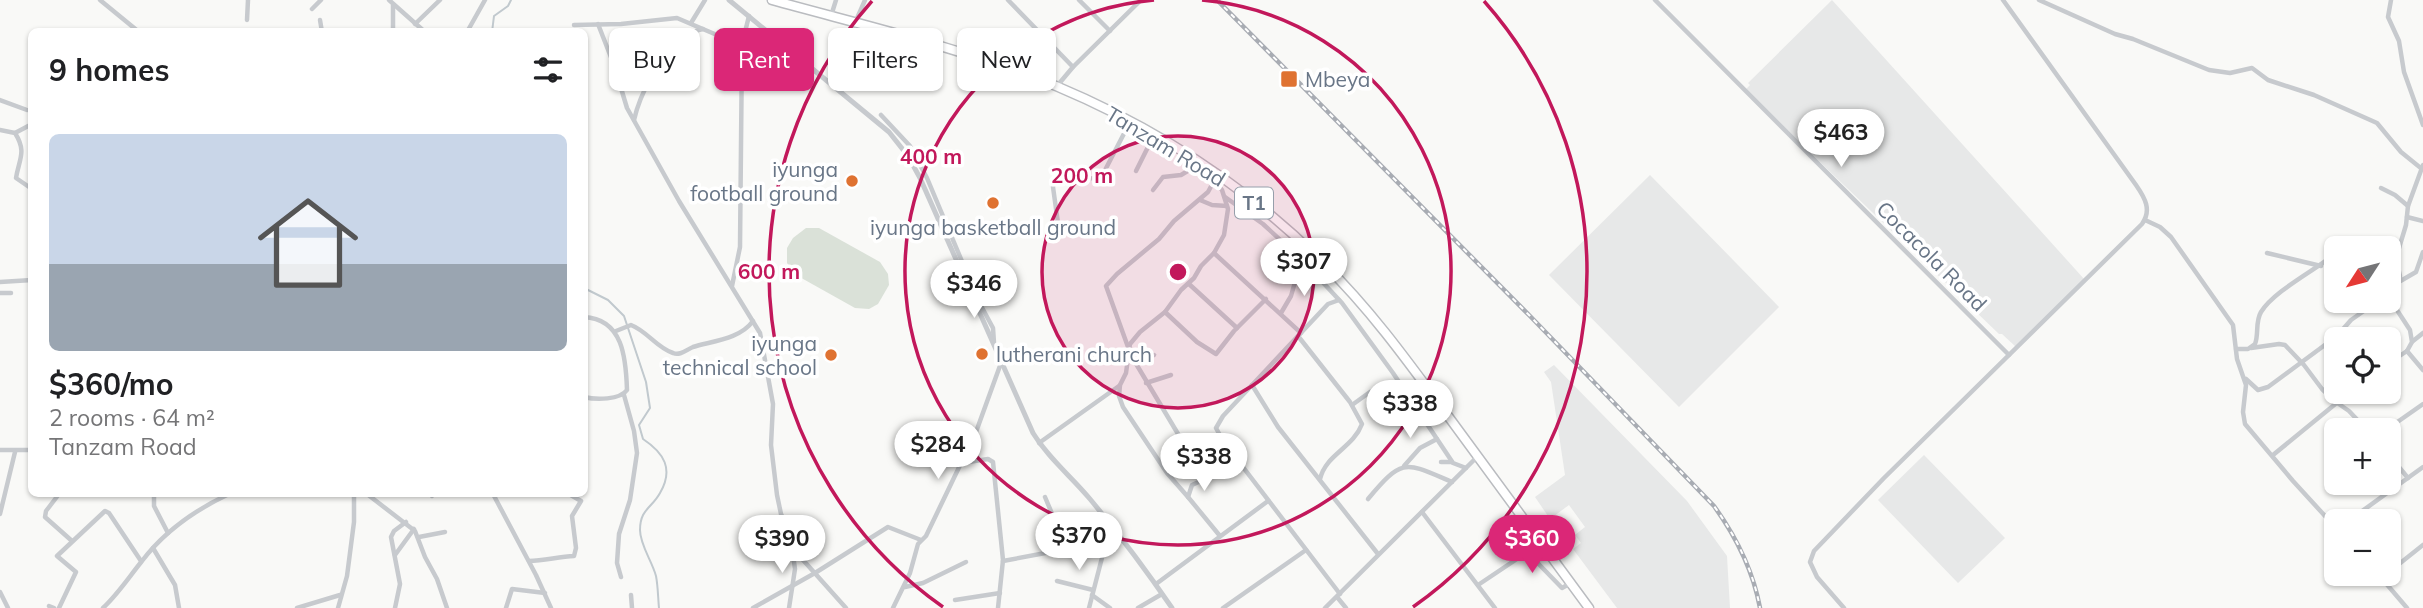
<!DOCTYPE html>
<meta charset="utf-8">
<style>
:root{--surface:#fff;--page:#f6f6f6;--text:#202124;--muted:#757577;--accent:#db2777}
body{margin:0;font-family:Mulish,sans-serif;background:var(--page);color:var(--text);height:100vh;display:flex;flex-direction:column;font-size:26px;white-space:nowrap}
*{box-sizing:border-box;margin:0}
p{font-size:23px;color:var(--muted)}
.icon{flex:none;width:38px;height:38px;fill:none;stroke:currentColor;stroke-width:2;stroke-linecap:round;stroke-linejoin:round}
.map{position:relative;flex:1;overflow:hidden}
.side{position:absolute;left:28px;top:28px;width:560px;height:469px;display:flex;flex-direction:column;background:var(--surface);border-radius:10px;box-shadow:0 2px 5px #0004}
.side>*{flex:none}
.hud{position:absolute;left:609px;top:28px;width:665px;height:63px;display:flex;gap:14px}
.needle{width:46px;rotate:234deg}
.tools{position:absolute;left:2324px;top:236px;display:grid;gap:14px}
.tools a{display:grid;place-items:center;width:77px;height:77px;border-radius:10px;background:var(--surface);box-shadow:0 2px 5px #0004;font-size:35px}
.price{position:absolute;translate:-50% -60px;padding:0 16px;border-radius:24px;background:#fff;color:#222;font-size:23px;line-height:46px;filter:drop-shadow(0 2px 4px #0008)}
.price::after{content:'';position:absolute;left:50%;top:42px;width:21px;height:16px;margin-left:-10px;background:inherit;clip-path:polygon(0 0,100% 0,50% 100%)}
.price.current{background:var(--accent);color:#fff}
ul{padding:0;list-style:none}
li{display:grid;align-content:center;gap:14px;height:371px;padding:0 21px}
li span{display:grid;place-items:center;height:217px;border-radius:10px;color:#555}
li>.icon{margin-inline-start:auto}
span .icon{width:126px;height:126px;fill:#fffc;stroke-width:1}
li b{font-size:30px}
h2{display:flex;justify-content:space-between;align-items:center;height:84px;padding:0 21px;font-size:30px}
.chip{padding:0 24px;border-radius:10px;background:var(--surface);box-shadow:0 2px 5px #0004;font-size:24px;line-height:63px}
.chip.current{background:var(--accent);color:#fff}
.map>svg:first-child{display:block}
.built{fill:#e7e8e8}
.green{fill:#dae1d8}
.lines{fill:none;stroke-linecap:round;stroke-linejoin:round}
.stream{stroke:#c1c9ce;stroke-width:2}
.trunk-casing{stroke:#babcc0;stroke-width:11}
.minor{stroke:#c7cace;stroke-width:4.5}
.tertiary{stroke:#c7cace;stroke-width:5}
.trunk{stroke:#fff;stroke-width:8}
.rail-casing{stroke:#a8acb3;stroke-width:4.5}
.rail{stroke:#fff;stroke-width:2;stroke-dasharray:5;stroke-linecap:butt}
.ring{fill:none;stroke:#c2185b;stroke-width:3.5}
.poi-dot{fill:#df7231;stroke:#fff;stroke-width:2.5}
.labels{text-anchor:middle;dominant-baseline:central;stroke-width:7;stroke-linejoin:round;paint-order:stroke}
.shield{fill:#fff;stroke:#969fab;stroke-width:2}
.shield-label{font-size:19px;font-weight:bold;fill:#697687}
.poi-label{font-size:21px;fill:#697687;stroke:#fff;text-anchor:start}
.street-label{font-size:21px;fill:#697687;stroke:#fff}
.centre{fill:#c2185b;stroke:#fff;stroke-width:3.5}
.ring-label{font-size:21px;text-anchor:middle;font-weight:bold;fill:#c2185b;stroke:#fff;stroke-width:7;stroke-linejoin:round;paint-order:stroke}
</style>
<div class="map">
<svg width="2423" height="608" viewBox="0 0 2423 608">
<rect width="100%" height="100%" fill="#f9f9f7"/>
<g class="built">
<polygon points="1832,0 2085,280 2016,347 2002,334 1999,334 1745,90 1750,85 1748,83"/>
<polygon points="1650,175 1779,307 1679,407 1549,275"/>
<polygon points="1554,365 1687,501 1727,556 1730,608 1617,608 1573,549 1581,543 1575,535 1585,527 1569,505 1550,519 1535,497 1565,475 1551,382 1544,372"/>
<polygon points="1924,455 2005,538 1958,583 1878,500"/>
</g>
<polygon class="green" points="806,228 819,228 880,262 888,274 889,285 878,304 869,309 855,308 796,275 787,263 787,248 793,238"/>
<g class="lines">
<g class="stream">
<polyline points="492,32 494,16 508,6 511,0"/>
<path d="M584,288L608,300L624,316L646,382L650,408L639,425L643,439C664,453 674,469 660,493C652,508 640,509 640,530C640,545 652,561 656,576C658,586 658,598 659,608"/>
</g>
<g class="trunk-casing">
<path id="trunk" d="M772,0C866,26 966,49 1056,86C1156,128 1248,187 1324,264C1371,310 1409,363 1448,416C1495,480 1542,544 1589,608"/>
</g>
<g class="minor">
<polyline points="100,0 139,32"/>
<polyline points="389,0 425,32"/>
<polyline points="1008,0 1073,67"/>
<polyline points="1079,0 1110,31"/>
<polyline points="1655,0 2009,355"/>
<polyline points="2039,0 2115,34 2133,39 2209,70 2230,73 2252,68 2268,80 2314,95 2377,123 2401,152 2422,169"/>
<polyline points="2391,0 2388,17 2399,41 2404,72 2423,125"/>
<polyline points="393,5 393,32"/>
<polyline points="312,9 321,0"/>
<polyline points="831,16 836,0"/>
<polyline points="247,20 248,0"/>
<polyline points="320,20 322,32"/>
<polyline points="691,23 705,0"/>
<polyline points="415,24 440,0"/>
<polyline points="598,24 614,65 627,108 679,201 760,333 773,404 771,445 777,495 781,514 790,533 795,569 789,608"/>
<polyline points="574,25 621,24 677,18 724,38 742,44"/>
<polyline points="467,32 485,0"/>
<polyline points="969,70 983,60"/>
<polyline points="1057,86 1073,67 1141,0"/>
<polyline points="841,92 855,23 865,0"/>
<polyline points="0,100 27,110"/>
<polyline points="881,115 910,146 927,178 979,302 993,328 994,343"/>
<path d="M634,120C639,97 662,49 682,36C689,32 696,31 703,29"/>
<path d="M0,130L15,133C27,152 19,159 16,178L32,189"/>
<polyline points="15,133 32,124"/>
<polyline points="1136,171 1154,135"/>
<polyline points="2381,188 2395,195 2408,206"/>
<polyline points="1153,190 1163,177 1181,175 1191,169 1215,183"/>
<polyline points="1225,197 1263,224 1302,260 1342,303 1393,373 1453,463 1466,468"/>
<polyline points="1200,200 1212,205 1227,206"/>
<polyline points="2407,217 2423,221"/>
<polyline points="2145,220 2160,227 2171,237 2233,325 2237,359 2246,385 2243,412 2245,424 2293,481 2336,528"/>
<path d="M1058,223L1053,187L1055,178C1069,168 1086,184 1102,176L1130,122"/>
<polyline points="2343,248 2354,248"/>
<polyline points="1214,253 1301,333"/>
<polyline points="2267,253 2321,266"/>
<polyline points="0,282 32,280"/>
<polyline points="2397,283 2416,272 2423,252"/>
<polyline points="1189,284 1237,328"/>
<polyline points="732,286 740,247 742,44 749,16"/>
<polyline points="0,293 11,293"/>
<polyline points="1339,300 1328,304 1223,416 1216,428 1223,441 1340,594"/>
<polyline points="1165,312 1197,342 1216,354 1234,331 1266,299"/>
<polyline points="1281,313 1291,296 1295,282 1311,270"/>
<path d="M584,317C623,319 626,358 627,390C620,400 596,400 584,397"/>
<path d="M616,331L631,325C647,331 657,348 673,353C680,356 686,350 693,347C713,341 740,339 753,321"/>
<path d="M1298,336L1350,402L1362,424C1353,448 1326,454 1320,479"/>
<polyline points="2413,341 2423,333"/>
<polyline points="1128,347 1106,286 1117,274 1159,239 1174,221 1208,192 1215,179"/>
<polyline points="2251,348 2279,344 2285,345 2304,365 2322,389 2336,402 2349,411 2367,430"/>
<path d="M2236,349H2248L2255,344C2259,334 2255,322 2261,312C2275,290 2316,270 2336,253"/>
<polyline points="2407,351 2423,370"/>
<polyline points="1129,352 1205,479"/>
<polyline points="1134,361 1154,355"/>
<polyline points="2389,363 2407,351 2412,342 2410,330 2395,307 2393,299 2400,276 2396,258 2406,225 2408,206 2423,165"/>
<polyline points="2246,379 2258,390 2268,387 2337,336 2351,320 2378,301"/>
<polyline points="1146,383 1171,375"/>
<polyline points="1252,385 1278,427 1378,554"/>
<polyline points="1352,405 1370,392"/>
<polyline points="2386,430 2423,404"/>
<polyline points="1039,443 1119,386"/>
<polyline points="0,450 32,450"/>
<polyline points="2273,455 2350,392"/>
<polyline points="2389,455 2408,478"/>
<polyline points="1441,462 1452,462"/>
<polyline points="962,463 988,459 993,462 1003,560 998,608"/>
<polyline points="1404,466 1420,448 1437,439"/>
<polyline points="59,494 46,511 45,517 72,541"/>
<polyline points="154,494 154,506 168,533"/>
<polyline points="367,494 415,531 425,557 437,579 447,608"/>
<polyline points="431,494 432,496"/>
<polyline points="493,494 536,575 551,608"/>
<polyline points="1045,497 1053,516 1062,551"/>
<polyline points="1188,497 1167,473 1123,407 1119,396 1120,385 1126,373 1130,344 1140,332 1165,312 1181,290 1194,278 1201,266 1214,253 1224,235 1228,209 1222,190 1215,182"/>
<path d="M1368,499C1403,457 1405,462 1452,482"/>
<polyline points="1422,512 1495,608"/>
<polyline points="0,514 15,452"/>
<polyline points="2347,522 2423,467"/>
<polyline points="1220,536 1188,497 1192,485 1205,479 1236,458"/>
<polyline points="419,537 445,532"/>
<polyline points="153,548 175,585 179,608"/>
<polyline points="795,551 846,608"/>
<polyline points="395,555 414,529"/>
<path d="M529,561C545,560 559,557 574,556L576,548L572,516L581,501L569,494"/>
<polyline points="1003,561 1056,551 1104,550"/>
<polyline points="2389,572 2423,545"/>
<polyline points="2378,574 2407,608"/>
<polyline points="621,577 617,563 619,534 630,500 637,453 634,431 624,395"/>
<polyline points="1057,581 1093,590"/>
<polyline points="1156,584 1268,501"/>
<polyline points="1478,585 1527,552 1562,588 1571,583"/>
<polyline points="905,587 923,583 966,562"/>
<polyline points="0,592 8,608"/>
<polyline points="631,595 632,608"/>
<polyline points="1092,595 1110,608"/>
<polyline points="1337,597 1346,608"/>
<polyline points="955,600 1000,593"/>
<polyline points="49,606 54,608"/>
<polyline points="59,608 76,572 57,556 105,511 109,513 141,561"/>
<path d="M103,608C118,594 129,577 142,561C164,532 197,509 229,494"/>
<polyline points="297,608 340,595"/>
<polyline points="338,608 347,576 354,522 354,494"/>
<polyline points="395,608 400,584 391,537 394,531 406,522"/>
<polyline points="506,608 512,589 545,593"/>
<polyline points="753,608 815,573 888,527 921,540"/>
<polyline points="893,608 910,573 918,544 926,536 976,432 1001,363"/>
<polyline points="1089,608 1104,550 1114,529"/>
<polyline points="1138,608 1162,594"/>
<polyline points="1223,608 1306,550"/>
<polyline points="1325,608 1477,457"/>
<path d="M1844,608L1817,577L1810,562L1814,551L1884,478L2142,224C2152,210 2145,198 2136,185L2003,0"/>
</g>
<path class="tertiary" d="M729,0L889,132L908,156L920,178L1033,433C1049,459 1071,476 1090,499C1119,534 1146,570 1172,608"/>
<use href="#trunk" class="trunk"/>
<g class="rail-casing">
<path id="rail" d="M1217,0L1529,315L1714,506C1737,538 1753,570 1760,608"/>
</g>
<use href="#rail" class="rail"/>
</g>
<circle cx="1178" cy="272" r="136" fill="#c2185b" fill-opacity=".12"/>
<g class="ring">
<circle cx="1178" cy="272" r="136"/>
<path d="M1202 0A273 273 0 1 1 1154 0"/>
<path d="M943 607A409 409 0 0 1 872 1M1484 1A409 409 0 0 1 1413 607"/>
</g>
<g class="poi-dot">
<rect x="1280" y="70" width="18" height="18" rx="3.5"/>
<circle cx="852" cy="181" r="7"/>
<circle cx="993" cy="203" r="7"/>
<circle cx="982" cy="354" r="7"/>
<circle cx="831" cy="355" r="7"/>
</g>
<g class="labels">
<rect class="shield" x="1235" y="187.5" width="38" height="31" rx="5"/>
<g class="shield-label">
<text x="1254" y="203">T1</text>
</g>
<g class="poi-label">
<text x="1305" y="79">Mbeya</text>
<text x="838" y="169" text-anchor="end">iyunga<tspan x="838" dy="24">football ground</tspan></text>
<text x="993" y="227" text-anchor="middle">iyunga basketball ground</text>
<text x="817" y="343" text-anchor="end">iyunga<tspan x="817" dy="24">technical school</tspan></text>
<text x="996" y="354">lutherani church</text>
</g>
<g class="street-label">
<text transform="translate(1166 146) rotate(31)">Tanzam Road</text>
<text transform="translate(1932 256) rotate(45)">Cocacola Road</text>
</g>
</g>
<circle cx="1178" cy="272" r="10" class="centre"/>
<g class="ring-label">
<text x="931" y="164">400 m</text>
<text x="1082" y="183">200 m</text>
<text x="769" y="279">600 m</text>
</g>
</svg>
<div class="tools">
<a><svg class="needle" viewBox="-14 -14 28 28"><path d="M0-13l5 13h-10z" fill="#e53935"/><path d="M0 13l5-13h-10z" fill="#757577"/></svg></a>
<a><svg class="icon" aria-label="locate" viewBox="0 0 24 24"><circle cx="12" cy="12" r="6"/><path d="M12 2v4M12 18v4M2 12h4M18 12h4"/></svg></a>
<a>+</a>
<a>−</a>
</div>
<b class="price" style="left:1841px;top:169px">$463</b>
<b class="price" style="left:1304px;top:298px">$307</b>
<b class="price" style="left:974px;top:320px">$346</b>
<b class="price" style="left:1410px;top:440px">$338</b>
<b class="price" style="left:938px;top:481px">$284</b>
<b class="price" style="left:1204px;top:493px">$338</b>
<b class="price" style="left:1079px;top:572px">$370</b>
<b class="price" style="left:782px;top:575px">$390</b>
<b class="price current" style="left:1532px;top:575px">$360</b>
<div class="hud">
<a class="chip">Buy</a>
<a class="chip current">Rent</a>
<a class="chip">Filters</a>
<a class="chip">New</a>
</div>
<section class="side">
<h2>9 homes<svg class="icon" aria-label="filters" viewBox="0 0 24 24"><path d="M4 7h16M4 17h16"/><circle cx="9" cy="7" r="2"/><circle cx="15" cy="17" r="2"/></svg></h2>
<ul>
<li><span style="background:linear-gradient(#c9d6e8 60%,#9aa5b1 0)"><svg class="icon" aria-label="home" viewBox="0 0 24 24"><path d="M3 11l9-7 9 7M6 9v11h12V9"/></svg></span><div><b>$360/mo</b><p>2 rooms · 64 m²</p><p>Tanzam Road</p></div></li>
</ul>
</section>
</div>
